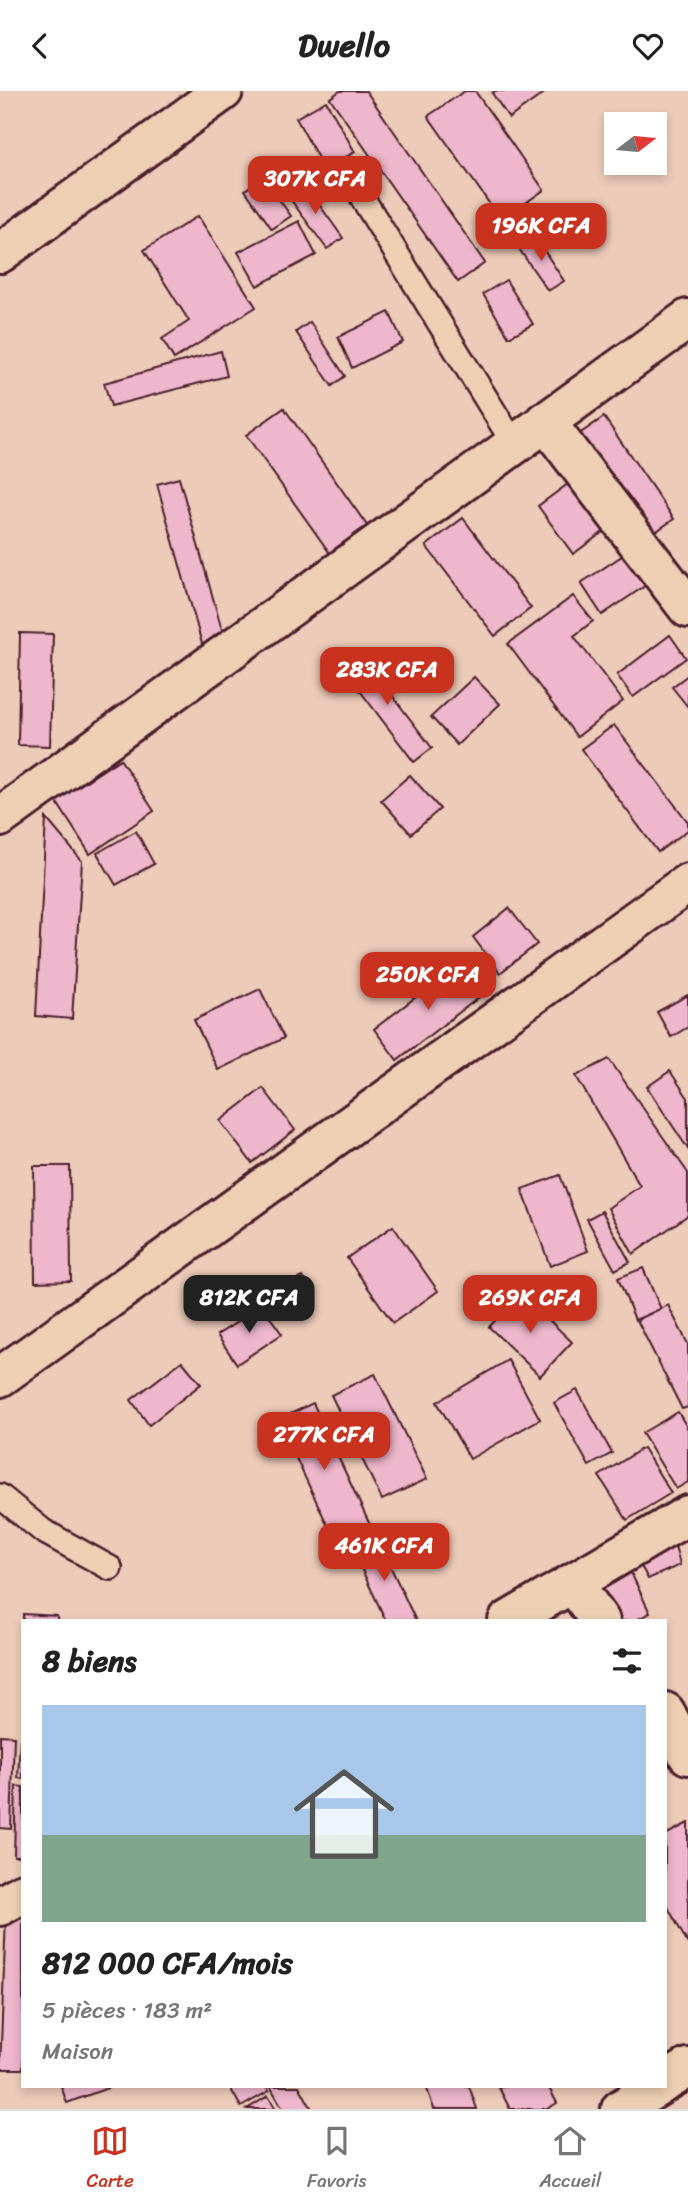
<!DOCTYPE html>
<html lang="fr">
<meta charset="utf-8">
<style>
:root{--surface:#fff;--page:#f6f6f6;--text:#222;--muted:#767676;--line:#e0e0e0;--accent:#c8321e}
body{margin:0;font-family:Sriracha,sans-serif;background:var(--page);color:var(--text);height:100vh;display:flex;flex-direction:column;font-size:26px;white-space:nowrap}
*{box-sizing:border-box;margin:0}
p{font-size:23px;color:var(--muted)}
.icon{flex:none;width:38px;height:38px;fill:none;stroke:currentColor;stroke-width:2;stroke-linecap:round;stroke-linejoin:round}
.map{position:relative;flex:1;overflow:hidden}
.panel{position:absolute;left:21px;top:1528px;width:646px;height:469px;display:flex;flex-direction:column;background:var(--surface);border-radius:0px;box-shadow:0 4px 10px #0003}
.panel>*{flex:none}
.needle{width:46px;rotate:74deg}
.buttons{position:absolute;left:604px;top:21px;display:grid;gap:14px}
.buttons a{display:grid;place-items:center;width:63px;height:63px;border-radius:0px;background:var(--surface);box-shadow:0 4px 10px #0003;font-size:35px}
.price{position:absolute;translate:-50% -60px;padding:0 16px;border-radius:14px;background:var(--accent);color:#fff;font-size:23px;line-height:46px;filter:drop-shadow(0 2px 4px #0008)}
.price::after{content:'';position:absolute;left:50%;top:42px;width:21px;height:16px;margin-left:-10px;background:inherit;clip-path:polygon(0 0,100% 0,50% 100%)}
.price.active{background:#222;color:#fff}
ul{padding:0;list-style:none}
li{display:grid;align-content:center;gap:14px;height:371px;padding:0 21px}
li+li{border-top:2px solid var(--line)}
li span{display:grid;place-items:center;height:217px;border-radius:0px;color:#555}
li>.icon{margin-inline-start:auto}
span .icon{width:126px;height:126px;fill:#fffc;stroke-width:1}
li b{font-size:30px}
h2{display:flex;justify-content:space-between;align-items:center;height:84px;padding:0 21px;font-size:30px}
header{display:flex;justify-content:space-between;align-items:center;height:91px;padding:0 21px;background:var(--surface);font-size:32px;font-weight:800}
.menu{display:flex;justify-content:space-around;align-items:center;height:98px;border-top:2px solid var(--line);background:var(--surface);font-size:19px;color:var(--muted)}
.menu a{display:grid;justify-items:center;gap:4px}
.menu .active{color:var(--accent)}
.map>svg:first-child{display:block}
.building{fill:#eeb7cc;stroke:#4a1f2b;stroke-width:2}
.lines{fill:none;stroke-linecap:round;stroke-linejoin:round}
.service-casing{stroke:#4a1f2b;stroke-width:28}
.minor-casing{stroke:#4a1f2b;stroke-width:44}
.service{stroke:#edd0b4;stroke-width:23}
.minor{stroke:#edd0b4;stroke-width:38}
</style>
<header><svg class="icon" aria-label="back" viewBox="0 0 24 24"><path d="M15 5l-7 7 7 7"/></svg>Dwello<svg class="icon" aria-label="heart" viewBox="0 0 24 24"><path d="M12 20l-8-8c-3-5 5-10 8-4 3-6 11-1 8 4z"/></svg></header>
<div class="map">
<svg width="688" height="2018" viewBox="0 0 688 2018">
<rect width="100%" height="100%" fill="#edcbb9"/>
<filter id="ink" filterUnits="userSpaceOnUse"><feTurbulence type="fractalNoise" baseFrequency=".0143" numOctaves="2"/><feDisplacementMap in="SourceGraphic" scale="14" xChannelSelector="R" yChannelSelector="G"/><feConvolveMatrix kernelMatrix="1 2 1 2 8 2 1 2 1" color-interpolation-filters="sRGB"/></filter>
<g filter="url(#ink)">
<g class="building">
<polygon points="340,0 366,0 485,172 458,191 330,7"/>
<polygon points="465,0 475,0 544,99 501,129 428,25"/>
<polygon points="495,0 547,0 509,27 492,2"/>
<polygon points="326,10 355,61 324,78 296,27"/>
<polygon points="263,86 291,125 272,138 245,99"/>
<polygon points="304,92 343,147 327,158 288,105"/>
<polygon points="198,125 256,216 174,268 162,248 189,230 144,159"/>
<polygon points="299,130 316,164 257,195 238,161"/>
<polygon points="534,144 564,190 548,200 517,155"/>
<polygon points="506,189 533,233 509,246 483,203"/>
<polygon points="389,221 403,251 352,277 338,246"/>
<polygon points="310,231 345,285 332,295 296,241"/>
<polygon points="221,260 227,285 111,315 104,292"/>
<polygon points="284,317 371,440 334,468 246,344"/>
<polygon points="604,326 674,428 645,448 575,346"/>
<polygon points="179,387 226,553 204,560 157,393"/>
<polygon points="576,387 610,436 573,463 538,415"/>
<polygon points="463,427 531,517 495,545 426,455"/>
<polygon points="631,459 652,490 602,524 581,492"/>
<polygon points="573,505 593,530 574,545 623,610 577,646 508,553"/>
<polygon points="20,542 53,543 50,655 18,654"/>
<polygon points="670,544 686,567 633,606 617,584"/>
<polygon points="360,562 432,657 414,671 342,576"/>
<polygon points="688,584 688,616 672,596"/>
<polygon points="474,586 500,613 457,654 431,626"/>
<polygon points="614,634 688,731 688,739 658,761 581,658"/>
<polygon points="120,668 154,720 90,763 56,710"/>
<polygon points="410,684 440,718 411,743 381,709"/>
<polygon points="46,727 82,770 72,928 36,925"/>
<polygon points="136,740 154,773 116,794 97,762"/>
<polygon points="509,817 537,853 500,882 473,846"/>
<polygon points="459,873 482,904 397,969 374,938"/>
<polygon points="260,898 284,947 218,979 194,929"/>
<polygon points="688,904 688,936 671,946 657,921"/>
<polygon points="609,968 688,1082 688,1124 633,1163 608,1117 640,1095 576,985"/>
<polygon points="670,980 688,1007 688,1058 647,996"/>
<polygon points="263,997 295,1039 252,1072 220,1030"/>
<polygon points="34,1075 70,1075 71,1190 35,1191"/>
<polygon points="560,1084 588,1160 550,1175 522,1098"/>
<polygon points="602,1120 630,1171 615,1179 587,1128"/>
<polygon points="393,1135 438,1200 393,1232 347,1167"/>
<polygon points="643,1177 661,1218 635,1229 618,1187"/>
<polygon points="303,1186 316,1210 295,1220 282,1196"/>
<polygon points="521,1202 572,1251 540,1285 489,1236"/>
<polygon points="668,1214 688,1253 688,1316 682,1318 637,1229"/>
<polygon points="262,1215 282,1243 237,1273 217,1244"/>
<polygon points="508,1269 540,1328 470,1368 437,1311"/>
<polygon points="182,1270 201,1293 149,1334 131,1309"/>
<polygon points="375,1283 427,1388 382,1409 331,1304"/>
<polygon points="577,1299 612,1362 589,1375 554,1312"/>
<polygon points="313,1312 370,1434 335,1450 278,1329"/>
<polygon points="678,1321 688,1338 688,1391 676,1398 642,1342"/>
<polygon points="643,1357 671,1402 627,1429 599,1385"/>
<polygon points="671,1439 680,1474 648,1488 633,1460"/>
<polygon points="378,1449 416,1530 386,1530 353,1460"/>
<polygon points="626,1471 650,1522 635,1530 609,1530 589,1489"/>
<polygon points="23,1523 57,1525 57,1530 23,1530"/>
<polygon points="0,1644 14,1645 11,1738 0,1737"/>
<polygon points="20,1649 23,1649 23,1688 18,1687"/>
<polygon points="16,1695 23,1696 23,1765 14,1765"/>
<polygon points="688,1732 688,1853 665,1811 665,1744"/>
<polygon points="6,1826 23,1827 23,1978 0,1978"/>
<polygon points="61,1995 113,1995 67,2012"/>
<polygon points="229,1995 266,1995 269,2000 241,2016"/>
<polygon points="270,1995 299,1995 312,2018 283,2018"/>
<polygon points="426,1995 469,1995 477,2018 434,2018"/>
<polygon points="498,1995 548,1995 557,2012 547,2018 510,2018"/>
<polygon points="268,2005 276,2018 247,2018"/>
</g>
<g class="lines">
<g class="service-casing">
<g id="service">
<polyline points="363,108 514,353"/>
<polyline points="0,1405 43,1440 110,1477"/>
</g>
</g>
<g class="minor-casing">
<g id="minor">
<polyline points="0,162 223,0"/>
<polyline points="545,330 688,517"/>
<polyline points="0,726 688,228"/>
<polyline points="0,1286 688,792"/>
<polyline points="574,1493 600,1530"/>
<polyline points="508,1530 688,1424"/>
<polyline points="665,1621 688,1664"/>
<polyline points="0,1815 23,1802"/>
<polyline points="665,1991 688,1977"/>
<polyline points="621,2018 659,1995"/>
</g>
</g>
<use href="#service" class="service"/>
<use href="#minor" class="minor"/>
</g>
</g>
</svg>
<div class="buttons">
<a><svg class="needle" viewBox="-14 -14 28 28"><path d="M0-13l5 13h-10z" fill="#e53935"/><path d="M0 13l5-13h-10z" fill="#767676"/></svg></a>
</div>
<b class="price" style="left:315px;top:125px">307K CFA</b>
<b class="price" style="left:541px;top:172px">196K CFA</b>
<b class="price" style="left:387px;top:616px">283K CFA</b>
<b class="price" style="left:428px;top:921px">250K CFA</b>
<b class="price active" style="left:249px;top:1244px">812K CFA</b>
<b class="price" style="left:530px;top:1244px">269K CFA</b>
<b class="price" style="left:324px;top:1381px">277K CFA</b>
<b class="price" style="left:384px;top:1492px">461K CFA</b>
<section class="panel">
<h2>8 biens<svg class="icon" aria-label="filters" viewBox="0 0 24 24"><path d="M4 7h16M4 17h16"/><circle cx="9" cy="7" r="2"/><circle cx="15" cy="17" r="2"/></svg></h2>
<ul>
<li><span style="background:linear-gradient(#a9c7e8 60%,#7fa58c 0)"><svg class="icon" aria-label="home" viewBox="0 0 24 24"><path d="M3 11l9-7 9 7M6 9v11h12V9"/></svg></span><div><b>812 000 CFA/mois</b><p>5 pièces · 183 m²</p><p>Maison</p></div></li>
</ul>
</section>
</div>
<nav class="menu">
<a class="active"><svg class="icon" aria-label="map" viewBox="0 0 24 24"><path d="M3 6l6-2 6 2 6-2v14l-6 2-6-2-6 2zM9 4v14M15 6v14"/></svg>Carte</a>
<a><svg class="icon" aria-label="saved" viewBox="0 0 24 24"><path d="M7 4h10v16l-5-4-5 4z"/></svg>Favoris</a>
<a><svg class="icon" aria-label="home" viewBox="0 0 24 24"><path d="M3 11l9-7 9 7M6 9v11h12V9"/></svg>Accueil</a>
</nav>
